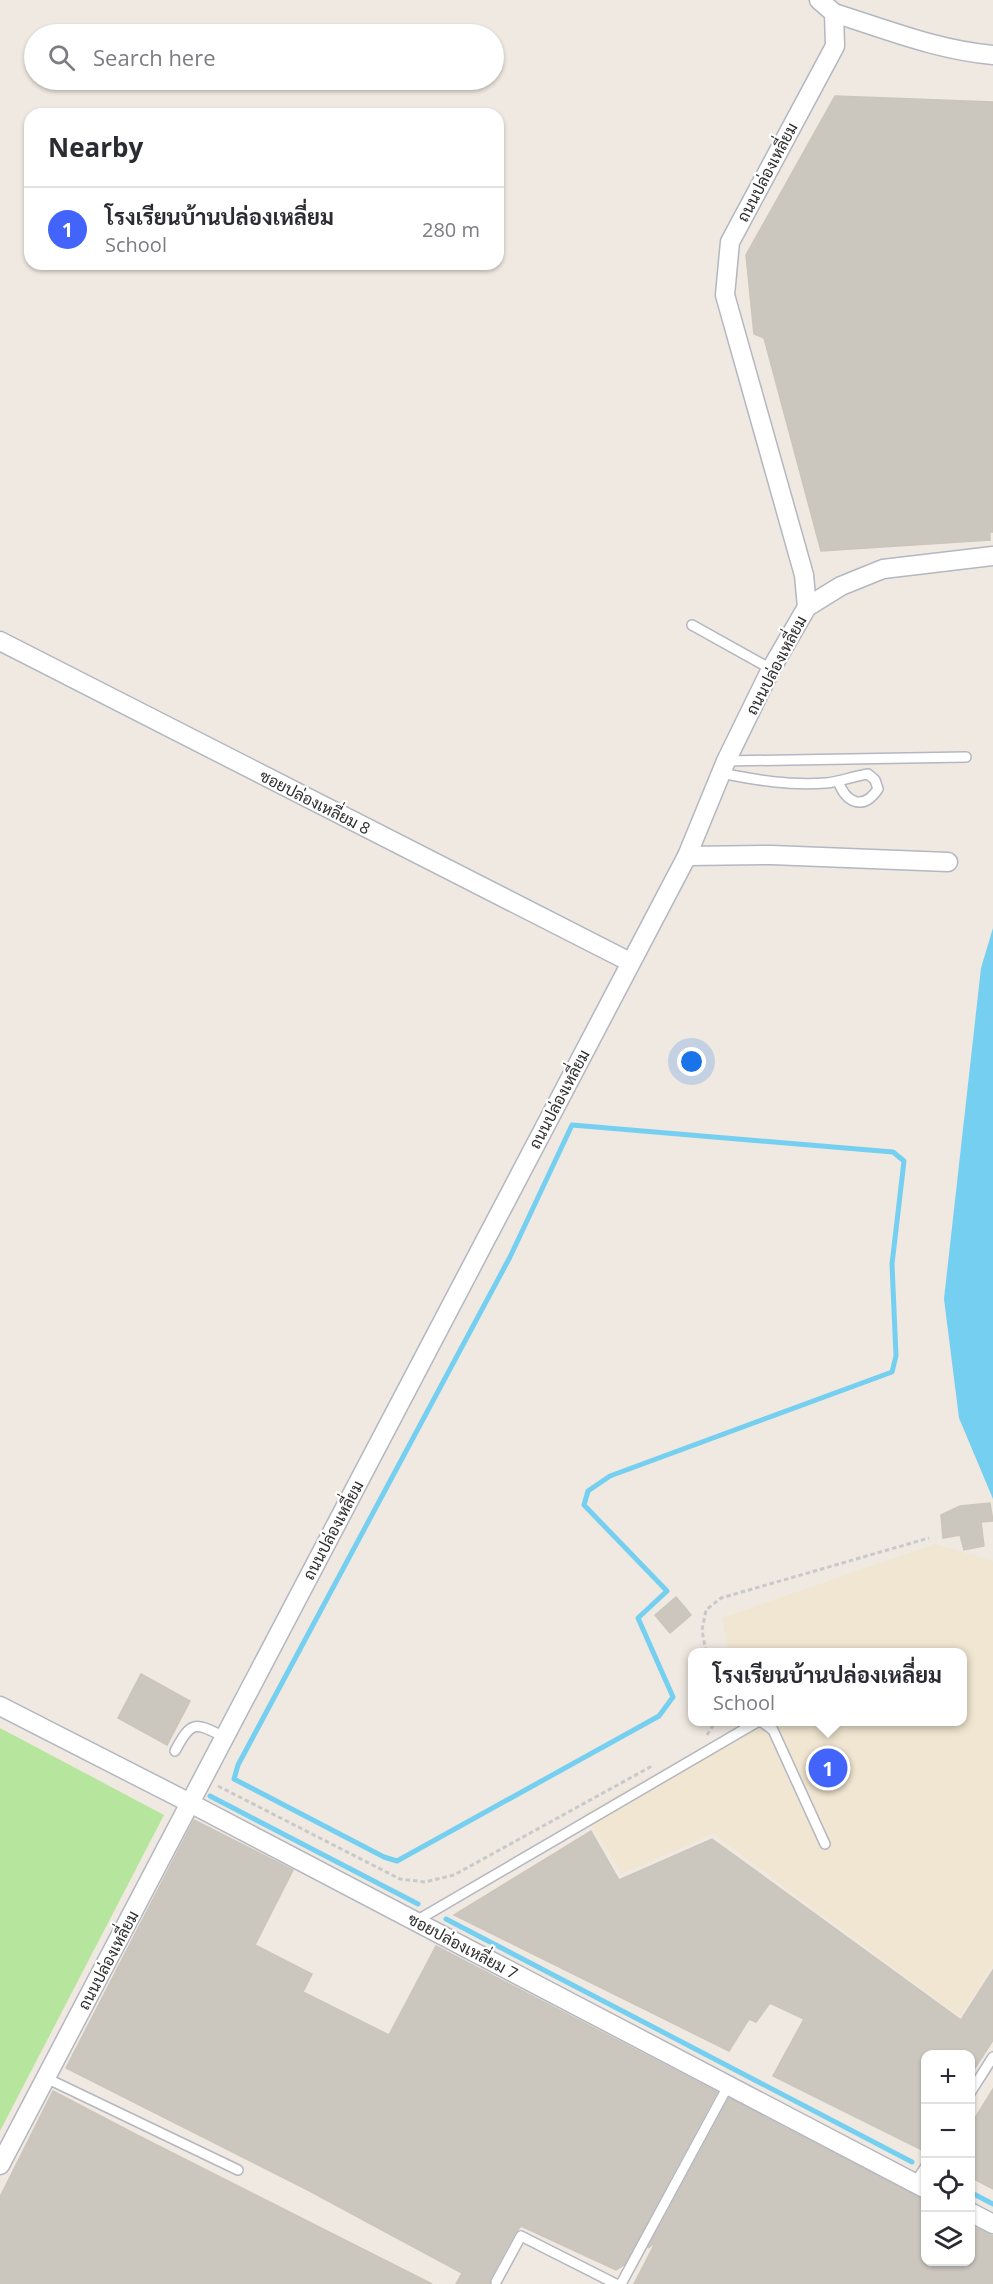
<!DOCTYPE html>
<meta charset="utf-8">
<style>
body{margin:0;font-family:"Open Sans",Sarabun,sans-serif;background:#f2f2f3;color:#2b2b33}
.controls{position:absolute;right:18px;bottom:18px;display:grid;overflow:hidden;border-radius:12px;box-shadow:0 2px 4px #0004}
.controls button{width:54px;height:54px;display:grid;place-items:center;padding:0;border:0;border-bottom:2px solid #e1e1e2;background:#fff;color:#2b2b33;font:30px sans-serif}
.you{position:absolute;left:692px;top:1062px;width:21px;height:21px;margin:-15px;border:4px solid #fff;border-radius:50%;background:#1a73e8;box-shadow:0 0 0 9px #1a73e833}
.badge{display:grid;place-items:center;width:39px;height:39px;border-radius:50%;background:#4264fb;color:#fff;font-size:20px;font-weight:700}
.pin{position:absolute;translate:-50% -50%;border:3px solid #fff;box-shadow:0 2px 6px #0006}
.popup{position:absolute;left:688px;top:1648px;width:279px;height:78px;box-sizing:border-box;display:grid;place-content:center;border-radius:12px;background:#fff;filter:drop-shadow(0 2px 4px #0005);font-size:20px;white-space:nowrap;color:#7c7c81}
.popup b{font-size:22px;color:#2b2b33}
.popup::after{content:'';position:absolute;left:50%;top:100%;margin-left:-12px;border:12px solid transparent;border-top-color:#fff}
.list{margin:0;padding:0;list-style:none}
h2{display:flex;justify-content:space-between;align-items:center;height:78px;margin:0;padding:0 24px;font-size:26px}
h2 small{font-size:20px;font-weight:400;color:#7c7c81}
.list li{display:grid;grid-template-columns:39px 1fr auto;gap:18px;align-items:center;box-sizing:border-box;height:84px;padding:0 24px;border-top:2px solid #e1e1e2}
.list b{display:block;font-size:22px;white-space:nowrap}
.list p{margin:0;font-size:20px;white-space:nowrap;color:#7c7c81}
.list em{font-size:20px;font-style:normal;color:#7c7c81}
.icon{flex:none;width:33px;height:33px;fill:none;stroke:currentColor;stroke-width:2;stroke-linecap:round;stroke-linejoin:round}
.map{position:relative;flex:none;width:993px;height:2284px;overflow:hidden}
.search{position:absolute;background:#fff;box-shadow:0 2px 4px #0004;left:24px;top:24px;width:480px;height:66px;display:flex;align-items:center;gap:15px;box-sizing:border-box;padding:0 21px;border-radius:33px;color:#7c7c81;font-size:22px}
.panel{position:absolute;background:#fff;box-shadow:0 2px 4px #0004;left:24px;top:108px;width:480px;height:162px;border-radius:18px}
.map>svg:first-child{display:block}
.education{fill:#f0e6d1}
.green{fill:#b6e59e}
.water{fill:#75cff0}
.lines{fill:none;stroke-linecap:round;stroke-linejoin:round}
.stream{stroke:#75cff0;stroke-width:5}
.building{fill:#cbc7bf;stroke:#cbc5ba;stroke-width:1.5}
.lane-casing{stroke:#b4b7c1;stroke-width:12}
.street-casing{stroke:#b4b7c1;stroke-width:21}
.path{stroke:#c9c9c9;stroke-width:3;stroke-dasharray:4.5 3;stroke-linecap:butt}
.lane{stroke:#fff;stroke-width:9}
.street{stroke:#fff;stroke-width:18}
.labels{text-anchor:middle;stroke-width:4.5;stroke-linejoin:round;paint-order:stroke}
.street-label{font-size:16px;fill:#2e2e2e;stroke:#fff}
</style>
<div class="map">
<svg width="993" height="2284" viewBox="0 0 993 2284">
<rect width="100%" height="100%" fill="#efe9e1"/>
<polygon class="education" points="935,1544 993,1561 993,1965 960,2017 713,1834 622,1874 584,1813 743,1724 743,1722 963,1722 963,1652 729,1652 722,1618"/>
<polygon class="green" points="0,1728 164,1815 0,2131"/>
<polygon class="water" points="993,928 993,1499 959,1418 944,1299 981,968"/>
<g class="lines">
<g class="stream">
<polygon points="572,1125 893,1152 904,1161 892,1264 896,1356 892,1372 610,1476 588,1491 584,1505 667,1591 638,1618 673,1697 659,1716 397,1861 384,1857 234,1779 238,1765 510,1257"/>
<polyline points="210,1796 418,1904"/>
<polyline points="446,1919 912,2162"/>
<polyline points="970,2192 993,2204"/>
</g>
</g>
<g class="building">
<polygon points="835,96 993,102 993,532 990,532 990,540 821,551 764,338 754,334 746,255"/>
<polygon points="990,1503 993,1521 981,1522 984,1546 964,1550 960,1535 943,1538 941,1515 960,1506"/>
<polygon points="676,1597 691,1615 670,1633 655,1615"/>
<polygon points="141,1674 190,1701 167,1745 118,1718"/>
<polygon points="194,1820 293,1870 255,1945 312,1974 303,1992 389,2035 436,1946 717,2092 624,2265 616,2270 521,2226 515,2233 490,2279 490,2284 456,2284 462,2273 304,2188 66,2068"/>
<polygon points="591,1831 619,1880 712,1839 961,2020 993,1970 993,2040 970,2076 970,2055 926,2055 926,2152 773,2076 804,2019 770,2003 756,2022 749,2019 729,2051 454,1915"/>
<polygon points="993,2089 993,2189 970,2177 970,2126"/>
<polygon points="53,2091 137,2135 432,2284 0,2284 0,2197"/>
<polygon points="729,2098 926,2201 926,2262 970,2262 970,2225 993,2236 993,2284 634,2284 655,2243 648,2248"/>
</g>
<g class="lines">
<g class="lane-casing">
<g id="lane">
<polyline points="692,625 771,669"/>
<polyline points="726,761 966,757"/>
<path d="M721 773C756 780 790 786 826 783 840 782 853 776 868 774L875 780 878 789C863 811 846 803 838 781"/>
<path d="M175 1751C192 1719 195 1723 225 1737"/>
<polyline points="416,1921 757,1722 762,1722 773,1730 825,1844"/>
<polyline points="46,2078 238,2170"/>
<polyline points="970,2093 993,2057"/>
<polyline points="915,2183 926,2166"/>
<polyline points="496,2282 521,2236 616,2284"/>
<polyline points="621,2284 728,2086"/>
</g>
</g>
<g class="street-casing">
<g id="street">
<path d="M834 13C888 30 937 50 993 55"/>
<polyline points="807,607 841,586 883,569 993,556"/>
<polyline points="0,641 630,962"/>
<polyline points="687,856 771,855 948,862"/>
<polyline points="0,1706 190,1803 926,2189"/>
<polyline points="0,2165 687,856 726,761 771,669 807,607 804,575 725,295 730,242 835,46 834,13 819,0"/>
<polyline points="970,2212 993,2224"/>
</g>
</g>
<g class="path">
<polyline points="706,1652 702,1630 706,1610 721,1598 929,1538"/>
<polyline points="707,1735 715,1722"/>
<polyline points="218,1786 400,1879 425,1882 454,1875 652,1766"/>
</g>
<use href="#lane" class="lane"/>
<use href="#street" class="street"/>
</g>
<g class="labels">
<g class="street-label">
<text transform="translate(767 172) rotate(-62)" y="6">ถนนปล่องเหลี่ยม</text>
<text transform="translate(776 665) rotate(-62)" y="6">ถนนปล่องเหลี่ยม</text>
<text transform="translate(315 802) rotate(27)" y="6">ซอยปล่องเหลี่ยม 8</text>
<text transform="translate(559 1099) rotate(-62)" y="6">ถนนปล่องเหลี่ยม</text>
<text transform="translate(333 1530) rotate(-62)" y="6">ถนนปล่องเหลี่ยม</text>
<text transform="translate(463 1946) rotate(28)" y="6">ซอยปล่องเหลี่ยม 7</text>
<text transform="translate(108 1960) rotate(-62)" y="6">ถนนปล่องเหลี่ยม</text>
</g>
</g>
</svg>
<div class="controls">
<button>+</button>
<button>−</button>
<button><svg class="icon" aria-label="locate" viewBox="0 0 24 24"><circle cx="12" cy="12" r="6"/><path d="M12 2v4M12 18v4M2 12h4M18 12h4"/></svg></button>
<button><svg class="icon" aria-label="layers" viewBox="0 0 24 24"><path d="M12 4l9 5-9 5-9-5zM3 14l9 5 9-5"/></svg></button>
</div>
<div class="you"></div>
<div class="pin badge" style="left:828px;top:1768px">1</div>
<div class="popup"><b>โรงเรียนบ้านปล่องเหลี่ยม</b>School</div>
<div class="search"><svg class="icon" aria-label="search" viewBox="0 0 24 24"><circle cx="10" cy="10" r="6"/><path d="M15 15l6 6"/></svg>Search here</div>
<section class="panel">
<h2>Nearby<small></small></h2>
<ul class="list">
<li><span class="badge">1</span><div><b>โรงเรียนบ้านปล่องเหลี่ยม</b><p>School</p></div><em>280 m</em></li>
</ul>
</section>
</div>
